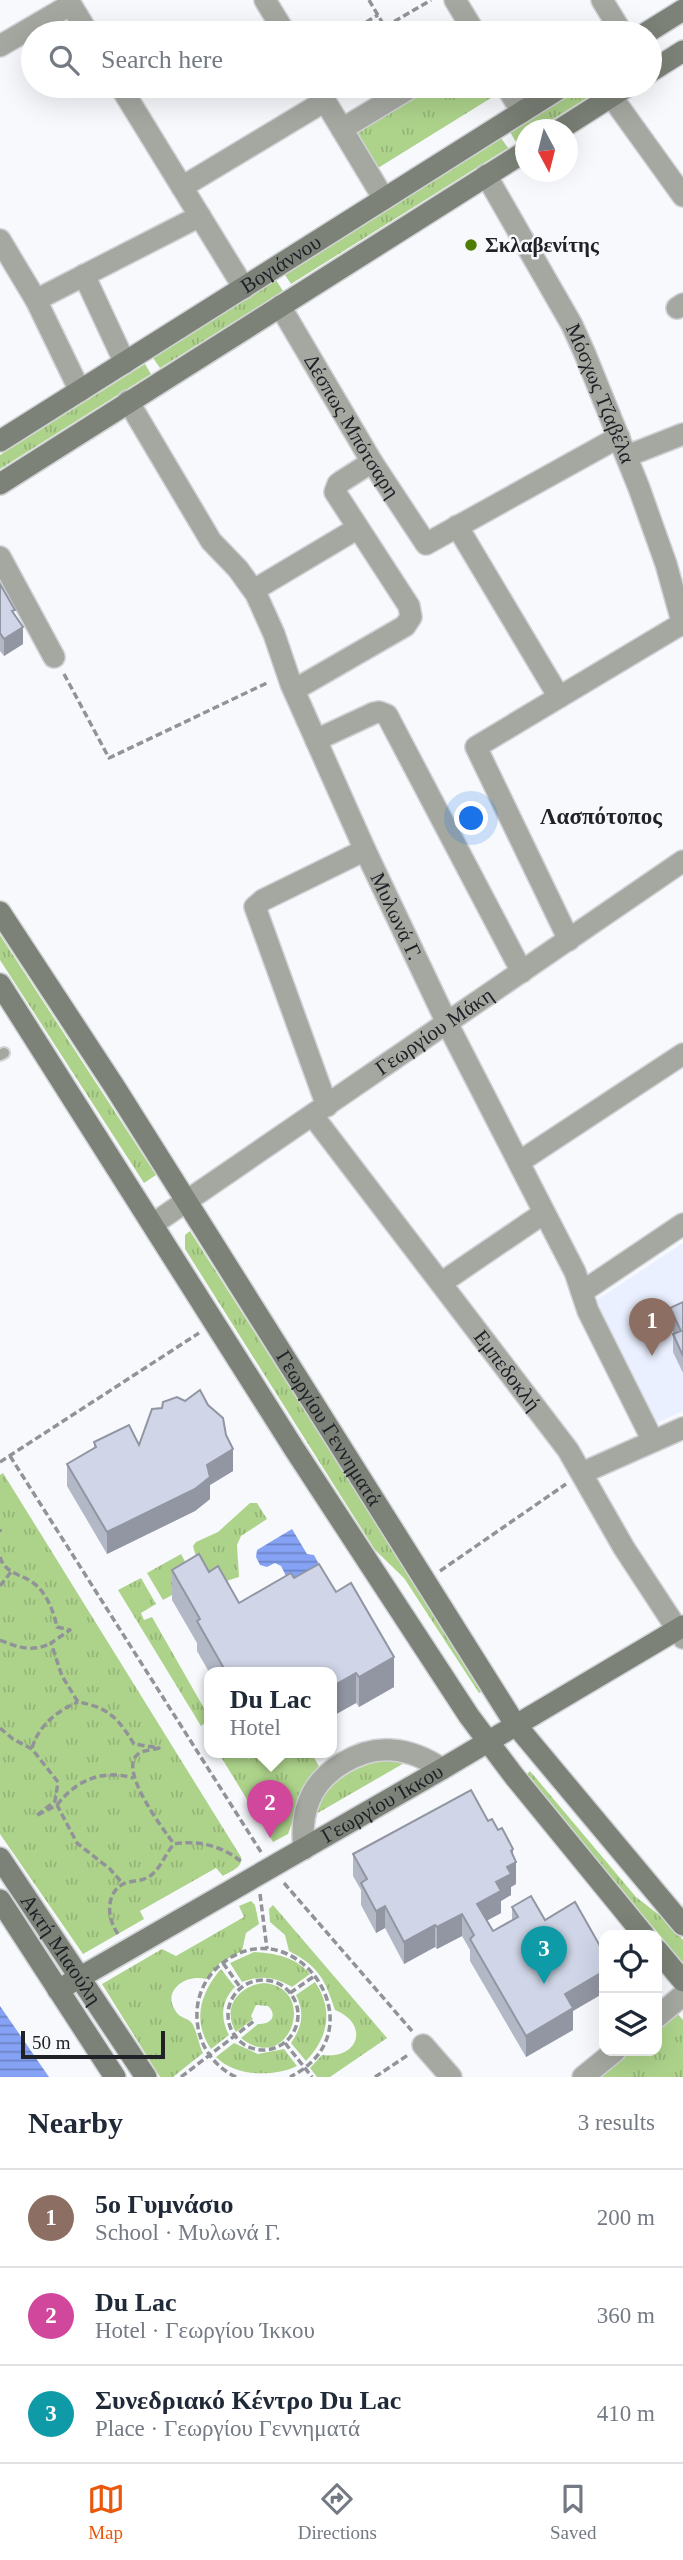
<!DOCTYPE html>
<meta charset="utf-8">
<style>
body{margin:0;font-family:"Times New Roman",serif;background:#f2f2f3;color:#1f2937}
.controls{position:absolute;right:21px;bottom:21px;display:grid;overflow:hidden;border-radius:14px;box-shadow:0 7px 28px #0002}
.controls button{width:63px;height:63px;display:grid;place-items:center;padding:0;border:0;border-bottom:2px solid #e0e1e3;background:#fff;color:#1f2937;font:35px sans-serif}
.compass{position:absolute;left:515px;top:119px;width:63px;height:63px;border-radius:50%;background:#fff;box-shadow:0 7px 28px #0002;rotate:173deg}
.scale{position:absolute;left:21px;bottom:18px;width:144px;box-sizing:border-box;padding-left:7px;border:4px solid #202228;border-top:0;font-size:19px;line-height:24px;white-space:nowrap;color:#202228;-webkit-text-stroke:5px #f7f9fc;paint-order:stroke}
.you{position:absolute;left:472px;top:819px;width:24px;height:24px;margin:-18px;border:5px solid #fff;border-radius:50%;background:#1a73e8;box-shadow:0 0 0 10px #1a73e833}
.badge{display:grid;place-items:center;width:46px;height:46px;border-radius:50%;background:#ea580c;color:#fff;font-size:23px;font-weight:700}
.pin{position:absolute;translate:-50% -58px;filter:drop-shadow(0 2px 4px #0008)}
.pin::after{content:'';position:absolute;top:37px;width:24px;height:21px;background:inherit;clip-path:polygon(0 0,100% 0,50% 100%)}
.popup{position:absolute;left:204px;top:1667px;width:133px;height:91px;box-sizing:border-box;display:grid;place-content:center;border-radius:14px;background:#fff;filter:drop-shadow(0 2px 5px #0005);font-size:23px;white-space:nowrap;color:#747a83}
.popup b{font-size:26px;color:#1f2937}
.popup::after{content:'';position:absolute;left:50%;top:100%;margin-left:-14px;border:14px solid transparent;border-top-color:#fff}
.list{margin:0;padding:0;list-style:none}
h2{display:flex;justify-content:space-between;align-items:center;height:91px;margin:0;padding:0 28px;font-size:30px}
h2 small{font-size:23px;font-weight:400;color:#747a83}
.list li{display:grid;grid-template-columns:46px 1fr auto;gap:21px;align-items:center;box-sizing:border-box;height:98px;padding:0 28px;border-top:2px solid #e0e1e3}
.list b{display:block;font-size:26px;white-space:nowrap}
.list p{margin:0;font-size:23px;white-space:nowrap;color:#747a83}
.list em{font-size:23px;font-style:normal;color:#747a83}
.icon{flex:none;width:38px;height:38px;fill:none;stroke:currentColor;stroke-width:2;stroke-linecap:round;stroke-linejoin:round}
.map{position:relative;flex:none;width:683px;height:2077px;overflow:hidden}
.search{position:absolute;background:#fff;box-shadow:0 7px 28px #0002;left:21px;right:21px;top:21px;height:77px;display:flex;align-items:center;gap:18px;box-sizing:border-box;padding:0 24px;border-radius:38px;color:#747a83;font-size:26px}
.sheet{height:385px;background:#fff}
nav{display:flex;justify-content:space-around;align-items:center;box-sizing:border-box;height:98px;border-top:2px solid #e0e1e3;background:#fff;font-size:19px;color:#747a83}
nav a{display:grid;justify-items:center;gap:4px}
nav .on{color:#ea580c}
.map>svg:first-child{display:block}
.built{fill:#eaf0ff}
.grass{fill:url(#grass-tufts)}
.water{fill:url(#water-rules)}
.lines{fill:none;stroke-linecap:round;stroke-linejoin:round}
.lane-casing{stroke:#d0d2d6;stroke-width:14}
.street-casing{stroke:#d0d2d6;stroke-width:24}
.secondary-casing{stroke:#d0d2d6;stroke-width:24}
.path{stroke:#919398;stroke-width:3.5;stroke-dasharray:7 3.5;stroke-linecap:butt}
.lane{stroke:#a4a8a1;stroke-width:10}
.street{stroke:#a4a8a1;stroke-width:21}
.secondary{stroke:#7c8278;stroke-width:21}
.wall{fill:#b3b8c7}
.shaded-wall{fill:#9296a2}
.building{fill:#d0d6e7;stroke:#9296a2;stroke-width:2}
.poi-dot{fill:#4f7d04;stroke:#f7f9fc;stroke-width:2.5}
.labels{text-anchor:middle;stroke-width:5;stroke-linejoin:round;paint-order:stroke}
.poi-label{font-size:21px;font-weight:bold;fill:#202228;stroke:#f7f9fc;text-anchor:start}
.street-label{font-size:21px;fill:#202228;stroke:#f7f9fc}
.neighbourhood-label{font-size:23px;font-weight:bold;fill:#202228;stroke:#f7f9fc}
</style>
<div class="map">
<svg width="683" height="2077" viewBox="0 0 683 2077">
<defs>
<pattern id="grass-tufts" width="24" height="20" patternUnits="userSpaceOnUse" patternTransform="scale(1.75)"><rect width="24" height="20" fill="#add38b"/><path d="M3 7l-1-3M5 7V3M7 7l1-3M15 17l-1-3M17 17v-4M19 17l1-3" fill="none" stroke="#95b578"/></pattern>
<pattern id="water-rules" width="6" height="5" patternUnits="userSpaceOnUse" patternTransform="scale(1.75)"><rect width="6" height="5" fill="#85a2f4"/><path d="M0 2.5h6" fill="none" stroke="#6c84c6"/></pattern>
</defs>
<rect width="100%" height="100%" fill="#f7f9fc"/>
<polygon class="built" points="683,1243 683,1411 654,1424 595,1301"/>
<g class="grass">
<polygon points="430,86 484,86 491,98 378,168 356,132"/>
<polygon points="584,86 606,86 537,129 526,130 525,136 516,142 510,132"/>
<polygon points="501,138 508,148 291,284 285,275"/>
<polygon points="276,280 283,291 160,368 153,358"/>
<polygon points="145,364 151,374 0,469 0,455"/>
<polygon points="0,935 156,1175 144,1183 0,960"/>
<polygon points="190,1231 483,1691 479,1693 404,1578 375,1550 185,1249 185,1235"/>
<path d="M3 1473 241 1857C243 1868 231 1871 223 1876L216 1868 140 1911 144 1919 83 1954 0 1834V1475Z"/>
<polygon points="250,1503 257,1503 267,1519 241,1536 237,1545 239,1577 223,1582 198,1564 193,1546 196,1542 218,1532"/>
<polygon points="181,1554 196,1582 163,1600 147,1573"/>
<polygon points="141,1578 156,1604 141,1613 144,1620 152,1617 209,1717 209,1720 201,1726 118,1590"/>
<polygon points="218,1752 244,1752 248,1759 259,1752 265,1761 272,1757 274,1759 287,1752 311,1752 321,1770 305,1788 288,1834 273,1842"/>
<path d="M393 1759 406 1762 316 1814C324 1781 362 1762 393 1759Z"/>
<polygon points="530,1771 636,1897 667,1921 683,1940 683,1963 526,1775"/>
<path d="M251 1901 255 1905 259 1924 246 1933 242 1951 220 1963 206 1979C185 1973 160 1992 177 2013 181 2018 187 2018 191 2022 196 2027 199 2046 203 2053L173 2077H160L102 1984 162 1949 176 1956 244 1917 239 1906Z"/>
<path d="M273 1905 387 2038 330 2077H317L310 2068 322 2055C359 2060 370 2024 335 2010 325 1979 319 1967 289 1951L285 1935 270 1922 269 1909Z"/>
<path d="M254 1952C274 1953 296 1957 310 1974L292 1987C275 1977 261 1975 242 1982L230 1963Z"/>
<path d="M221 1969 235 1987C221 2001 220 2018 229 2035L211 2049C192 2021 200 1993 221 1969Z"/>
<path d="M315 1982C334 2010 328 2038 306 2061L291 2043C302 2027 305 2013 296 1995Z"/>
<path d="M264 1983C320 1988 289 2077 241 2038L258 2024C271 2025 278 2015 268 2006L256 2005 251 2016 253 2019 236 2032C221 2008 239 1985 264 1983Z"/>
<polygon points="677,2013 683,2020 683,2077 597,2077 630,2051 657,2051 657,2029"/>
<path d="M234 2043 258 2054 284 2049 297 2066C274 2077 235 2077 216 2057Z"/>
</g>
<g class="water">
<polygon points="292,1529 307,1554 314,1555 323,1572 296,1596 281,1566 275,1563 267,1567 260,1565 256,1557 257,1550"/>
<polygon points="0,2006 49,2077 0,2077"/>
</g>
<g class="lines">
<g class="lane-casing">
<polyline id="lane" points="0,1055 4,1053"/>
</g>
<g class="street-casing">
<g id="street">
<polyline points="68,0 88,33"/>
<polyline points="265,0 285,33"/>
<polyline points="455,0 475,33"/>
<polyline points="602,0 622,33"/>
<polyline points="0,46 70,5"/>
<polyline points="120,86 244,288"/>
<polyline points="316,86 384,199"/>
<polyline points="506,86 522,112"/>
<polyline points="611,96 683,196"/>
<polyline points="342,129 413,86"/>
<path id="s1" d="M486 175 572 325 585 354 639 488 666 564 683 625"/>
<polyline points="182,187 325,101"/>
<polyline points="0,240 36,300 200,216"/>
<polyline points="84,275 125,363"/>
<polyline points="36,300 80,391"/>
<path id="s2" d="M280 306 372 462 426 544 619 437"/>
<polyline points="677,308 683,304"/>
<path id="s3" d="M128 401 211 541 238 569 256 594 274 634 291 684 365 850 447 1023 575 1272 588 1311 653 1441"/>
<polyline points="627,456 683,434"/>
<polyline points="457,526 559,697"/>
<polyline points="0,557 54,657"/>
<polyline points="254,590 358,528"/>
<polyline points="294,690 405,626 411,617 409,606 335,492 338,484 342,481 372,462"/>
<polyline points="316,740 374,713 379,712 387,715 522,972"/>
<polyline points="569,940 476,747 683,623"/>
<polyline points="327,1106 255,907 263,900 365,850"/>
<path id="s4" d="M313 1116 568 1450 624 1548 683 1638"/>
<polyline points="519,1162 683,1054"/>
<path id="s5" d="M153 1224 683 861"/>
<polyline points="441,1283 544,1213"/>
<polyline points="582,1292 683,1224"/>
<polyline points="582,1473 683,1428"/>
<path d="M304 1849C302 1832 303 1816 309 1801 320 1771 360 1747 392 1750 409 1751 428 1759 442 1769"/>
<polyline points="657,2017 683,1995"/>
<polyline points="423,2045 451,2077"/>
<polyline points="583,2077 615,2051"/>
</g>
</g>
<g class="secondary-casing">
<g id="secondary">
<polyline points="646,33 683,10"/>
<polyline points="650,72 683,51"/>
<polyline points="559,130 628,86"/>
<path id="s6" d="M0 441 563 86"/>
<polyline points="0,484 526,151"/>
<path id="s7" d="M0 912 116 1089 515 1724 683 1925"/>
<polyline points="0,984 295,1450 469,1716 514,1776 644,1935"/>
<path id="s8" d="M0 1858 146 2077"/>
<polyline points="0,1900 115,2077"/>
<polyline points="657,1950 683,1981"/>
<path id="s9" d="M58 1990 442 1769 683 1626"/>
</g>
</g>
<g class="path">
<polyline points="369,0 385,27 431,0"/>
<polyline points="348,33 378,15"/>
<polyline points="64,674 109,758 269,682"/>
<polyline points="10,1456 261,1852"/>
<polyline points="0,1462 199,1333"/>
<polyline points="0,1529 0,1532"/>
<path d="M0 1557C5 1572 16 1573 29 1580 45 1589 53 1609 57 1627L70 1630 51 1643 62 1676 78 1702C108 1707 118 1718 134 1744L159 1748C152 1750 142 1750 137 1755 119 1771 163 1829 174 1844"/>
<polyline points="440,1571 566,1484"/>
<polyline points="0,1586 11,1572"/>
<path d="M0 1640C17 1647 33 1653 51 1643"/>
<polyline points="0,1728 13,1739 32,1749 58,1782 55,1801 36,1816 57,1805 77,1843 110,1869 123,1884"/>
<path d="M32 1748C39 1725 57 1711 78 1702"/>
<path d="M57 1805C76 1780 103 1769 133 1778"/>
<polyline points="284,1883 412,2031"/>
<polyline points="260,1894 267,1949"/>
<path d="M118 1934C107 1919 105 1894 123 1884 132 1880 142 1882 150 1876 161 1868 165 1854 174 1844 199 1840 222 1846 242 1862"/>
<polyline points="223,1963 240,1987"/>
<circle cx="263" cy="2015" r="35"/>
<polyline points="290,1993 316,1975"/>
<polyline points="285,2043 312,2077"/>
<polyline points="181,2077 254,2021"/>
<path d="M236 2077C213 2066 198 2044 197 2018 196 1998 204 1979 219 1966 293 1902 384 2030 290 2077"/>
<polyline points="375,2077 408,2055"/>
</g>
<use href="#lane" class="lane"/>
<use href="#street" class="street"/>
<use href="#secondary" class="secondary"/>
</g>
<g class="wall">
<polygon points="0,584 15,616 23,644 4,656 0,651"/>
<polygon points="683,1302 683,1373 673,1352 673,1334 674,1334 670,1325 670,1308"/>
<polygon points="185,1401 208,1405 233,1471 210,1485 210,1499 195,1511 107,1554 67,1486 67,1464 94,1448 94,1442 139,1445 162,1408"/>
<polygon points="172,1570 209,1572 239,1603 294,1578 336,1592 394,1687 359,1707 356,1703 331,1717 331,1672 209,1672 197,1651 197,1643 172,1600"/>
<polygon points="259,1752 287,1752 274,1759 272,1757 265,1761"/>
<polygon points="488,1821 513,1856 516,1884 511,1887 511,1895 501,1901 501,1913 486,1921 493,1931 512,1920 512,1907 573,2011 573,2030 526,2057 470,1961 470,1950 462,1936 437,1949 435,1947 404,1964 385,1928 376,1933 361,1905 361,1890 353,1876 353,1854"/>
</g>
<g class="shaded-wall">
<polygon points="23,627 23,644 4,656 4,639"/>
<polygon points="233,1449 233,1471 210,1485 210,1499 195,1511 107,1554 107,1532"/>
<polygon points="394,1657 394,1687 359,1707 359,1677"/>
<polygon points="356,1673 356,1703 331,1717 331,1687"/>
<polygon points="265,1752 272,1752 272,1757 265,1761"/>
<polygon points="274,1752 287,1752 274,1759"/>
<polygon points="513,1849 513,1863 516,1862 516,1884 511,1887 511,1895 501,1901 501,1913 477,1926 477,1904 507,1867 511,1851"/>
<polygon points="385,1906 385,1928 376,1933 376,1911"/>
<polygon points="462,1914 462,1936 437,1949 437,1927"/>
<polygon points="435,1925 435,1947 404,1964 404,1942"/>
<polygon points="604,1971 604,1993 573,2011 573,2030 526,2057 526,2036 565,1994"/>
</g>
<g class="building">
<polygon points="0,584 15,610 12,611 23,627 4,639 0,633"/>
<polygon points="683,1302 683,1356 673,1334 681,1331 670,1308"/>
<polygon points="200,1390 208,1405 223,1418 226,1435 233,1449 207,1465 210,1477 195,1489 107,1532 67,1464 96,1447 94,1442 129,1425 139,1445 152,1409 162,1408 163,1402 177,1397 185,1401"/>
<polygon points="199,1554 209,1572 218,1566 239,1603 291,1573 294,1578 319,1564 336,1592 351,1583 394,1657 359,1677 356,1673 331,1687 331,1672 226,1672 197,1621 200,1619 172,1570"/>
<polygon points="471,1790 488,1821 492,1819 498,1830 502,1828 513,1849 511,1851 516,1862 507,1867 511,1874 496,1882 501,1891 477,1904 493,1931 518,1917 512,1907 531,1896 545,1920 575,1902 604,1953 604,1971 565,1994 573,2008 526,2036 470,1939 474,1935 462,1914 437,1927 435,1925 404,1942 385,1906 376,1911 361,1883 367,1879 353,1854"/>
</g>
<circle class="poi-dot" cx="471" cy="245" r="7"/>
<g class="labels">
<g class="poi-label">
<text x="485" y="252">Σκλαβενίτης</text>
</g>
<g class="street-label">
<text dy="7" stroke="none"><textPath href="#s6" startOffset="332">Βογιάννου</textPath></text>
<text dy="7" stroke="none"><textPath href="#s1" startOffset="247">Μόσχως Τζαβέλα</textPath></text>
<text dy="7" stroke="none"><textPath href="#s2" startOffset="140">Δέσπως Μπότσαρη</textPath></text>
<text dy="7" stroke="none"><textPath href="#s3" startOffset="584">Μυλωνά Γ.</textPath></text>
<text dy="7" stroke="none"><textPath href="#s5" startOffset="341">Γεωργίου Μάκη</textPath></text>
<text dy="7" stroke="none"><textPath href="#s4" startOffset="320">Εμπεδοκλή</textPath></text>
<text dy="7" stroke="none"><textPath href="#s7" startOffset="612">Γεωργίου Γεννηματά</textPath></text>
<text dy="7" stroke="none"><textPath href="#s9" startOffset="374">Γεωργίου Ίκκου</textPath></text>
<text dy="7" stroke="none"><textPath href="#s8" startOffset="110">Ακτή Μιαούλη</textPath></text>
</g>
<g class="neighbourhood-label">
<text x="601" y="824">Λασπότοπος</text>
</g>
</g>
</svg>
<div class="controls">
<button><svg class="icon" aria-label="locate" viewBox="0 0 24 24"><circle cx="12" cy="12" r="6"/><path d="M12 2v4M12 18v4M2 12h4M18 12h4"/></svg></button>
<button><svg class="icon" aria-label="layers" viewBox="0 0 24 24"><path d="M12 4l9 5-9 5-9-5zM3 14l9 5 9-5"/></svg></button>
</div>
<svg class="compass" viewBox="-18 -18 36 36"><path d="M0-13l5 13h-10z" fill="#e53935"/><path d="M0 13l5-13h-10z" fill="#747a83"/></svg>
<div class="scale">50 m</div>
<div class="you"></div>
<div class="pin badge" style="left:652px;top:1356px;background:#8d6e63">1</div>
<div class="pin badge" style="left:270px;top:1838px;background:#d1479c">2</div>
<div class="popup"><b>Du Lac</b>Hotel</div>
<div class="pin badge" style="left:544px;top:1984px;background:#0f9aa8">3</div>
<div class="search"><svg class="icon" aria-label="search" viewBox="0 0 24 24"><circle cx="10" cy="10" r="6"/><path d="M15 15l6 6"/></svg>Search here</div>
</div>
<section class="sheet">
<h2>Nearby<small>3 results</small></h2>
<ul class="list">
<li><span class="badge" style="background:#8d6e63">1</span><div><b>5ο Γυμνάσιο</b><p>School · Μυλωνά Γ.</p></div><em>200 m</em></li>
<li><span class="badge" style="background:#d1479c">2</span><div><b>Du Lac</b><p>Hotel · Γεωργίου Ίκκου</p></div><em>360 m</em></li>
<li><span class="badge" style="background:#0f9aa8">3</span><div><b>Συνεδριακό Κέντρο Du Lac</b><p>Place · Γεωργίου Γεννηματά</p></div><em>410 m</em></li>
</ul>
</section>
<nav>
<a class="on"><svg class="icon" aria-label="map" viewBox="0 0 24 24"><path d="M3 6l6-2 6 2 6-2v14l-6 2-6-2-6 2zM9 4v14M15 6v14"/></svg>Map</a>
<a><svg class="icon" aria-label="directions" viewBox="0 0 24 24"><path d="M12 3l9 9-9 9-9-9zM9 14v-3h6M13 9l2 2-2 2"/></svg>Directions</a>
<a><svg class="icon" aria-label="saved" viewBox="0 0 24 24"><path d="M7 4h10v16l-5-4-5 4z"/></svg>Saved</a>
</nav>
